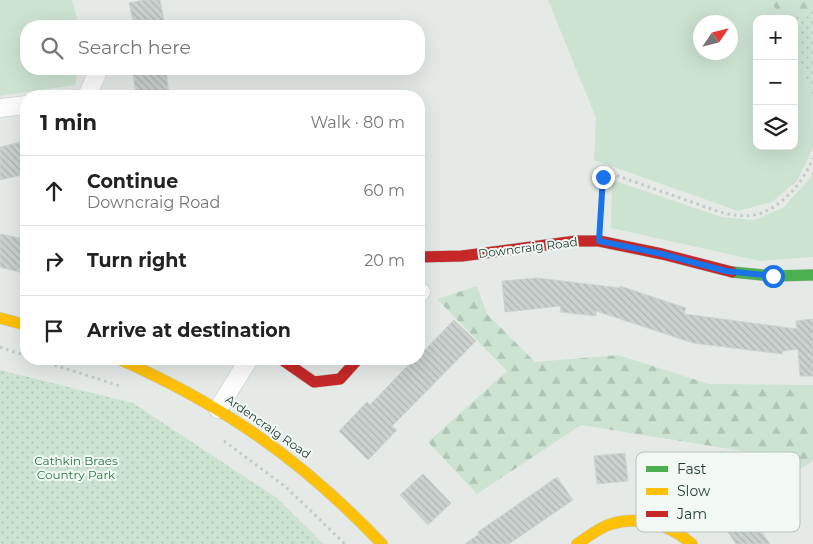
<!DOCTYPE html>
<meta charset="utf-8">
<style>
body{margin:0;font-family:Montserrat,sans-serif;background:#f2f2f2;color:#222}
.controls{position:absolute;right:15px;top:15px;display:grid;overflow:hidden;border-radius:10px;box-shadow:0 5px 20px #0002}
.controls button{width:45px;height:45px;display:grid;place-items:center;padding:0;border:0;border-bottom:1px solid #e0e0e0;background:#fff;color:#222;font:25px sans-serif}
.compass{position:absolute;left:693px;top:15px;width:45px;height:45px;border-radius:50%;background:#fff;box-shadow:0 5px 20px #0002;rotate:55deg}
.stop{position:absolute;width:15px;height:15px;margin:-11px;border:4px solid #1a73e8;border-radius:50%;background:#fff}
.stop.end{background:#1a73e8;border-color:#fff;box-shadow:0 1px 5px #0008}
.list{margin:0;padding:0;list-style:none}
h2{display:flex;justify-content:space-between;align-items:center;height:65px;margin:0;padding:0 20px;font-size:21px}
h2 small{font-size:16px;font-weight:400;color:#767676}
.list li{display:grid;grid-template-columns:32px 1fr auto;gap:15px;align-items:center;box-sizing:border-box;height:70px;padding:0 20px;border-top:1px solid #e0e0e0}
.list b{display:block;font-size:19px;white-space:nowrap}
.list p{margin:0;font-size:16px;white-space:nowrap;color:#767676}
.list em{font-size:16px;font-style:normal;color:#767676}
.icon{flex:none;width:28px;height:28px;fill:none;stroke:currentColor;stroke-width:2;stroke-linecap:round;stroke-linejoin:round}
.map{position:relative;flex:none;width:813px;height:544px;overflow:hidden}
.search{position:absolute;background:#fff;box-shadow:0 5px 20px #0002;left:20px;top:20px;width:405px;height:55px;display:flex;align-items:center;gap:12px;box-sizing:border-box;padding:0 18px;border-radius:20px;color:#767676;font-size:19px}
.panel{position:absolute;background:#fff;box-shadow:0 5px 20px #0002;left:20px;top:90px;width:405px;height:275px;border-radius:20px}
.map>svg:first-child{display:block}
.grass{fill:#cde3d2;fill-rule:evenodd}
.forest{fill:url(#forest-firs)}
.park{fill:url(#park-dots)}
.building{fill:url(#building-back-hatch);stroke:#cdd3d0}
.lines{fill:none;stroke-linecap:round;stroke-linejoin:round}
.street-casing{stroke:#c2c7c4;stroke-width:19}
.fast-casing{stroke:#c0c8c4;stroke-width:12}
.slow-casing{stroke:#c0c8c4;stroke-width:12}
.jam-casing{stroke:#c0c8c4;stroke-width:12}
.path{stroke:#c1cac5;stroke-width:3;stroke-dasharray:2.5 4;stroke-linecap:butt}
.street{stroke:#fbfcfb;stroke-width:18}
.fast{stroke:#4caf50;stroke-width:11}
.slow{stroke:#ffc107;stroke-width:11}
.jam{stroke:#c62828;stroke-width:11}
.route{stroke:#1a73e8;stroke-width:6}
.labels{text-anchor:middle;stroke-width:4;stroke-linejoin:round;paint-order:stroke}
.street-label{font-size:12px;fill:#213e34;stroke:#f2f9f5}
.park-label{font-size:12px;fill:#2a7641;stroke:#f2f9f5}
.key{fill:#f2f9f5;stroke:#b3c1bb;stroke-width:1}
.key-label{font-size:14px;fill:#213e34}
</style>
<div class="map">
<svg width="813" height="544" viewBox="0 0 813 544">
<defs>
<pattern id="forest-firs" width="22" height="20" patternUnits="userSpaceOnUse" patternTransform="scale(1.25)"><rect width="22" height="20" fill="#cde3d2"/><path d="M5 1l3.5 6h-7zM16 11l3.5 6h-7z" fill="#b0c4b5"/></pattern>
<pattern id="park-dots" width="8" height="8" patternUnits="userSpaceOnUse" patternTransform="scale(1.25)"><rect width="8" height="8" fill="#cde3d2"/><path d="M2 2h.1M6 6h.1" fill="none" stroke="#b0c4b5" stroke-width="1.8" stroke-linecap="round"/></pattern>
<pattern id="building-back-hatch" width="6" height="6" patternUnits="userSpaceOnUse" patternTransform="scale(1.25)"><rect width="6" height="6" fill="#cbd1ce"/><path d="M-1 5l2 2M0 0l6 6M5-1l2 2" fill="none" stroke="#aeb4b2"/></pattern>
</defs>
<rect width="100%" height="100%" fill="#e5eae7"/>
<g class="grass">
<polygon points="0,0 72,0 79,26 26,26 26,69 78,69 75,85 0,96"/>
<path d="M548 0H763L772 5 786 19H757V146H794V43L813 102V148L797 181 772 202 738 211 594 160 596 118ZM700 22H730V52H700Z"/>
<polygon points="813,170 813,257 760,261 611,228 612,180 722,217 754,220 783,208 810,178"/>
</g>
<g class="forest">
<polygon points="763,0 813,0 813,10 791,19 786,19 772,5"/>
<polygon points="477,286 487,314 535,362 618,355 709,384 813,385 813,461 773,486 748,452 581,425 477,494 428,442 507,371 437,299"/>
</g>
<g class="park">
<polygon points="813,10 813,102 794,43 794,19 791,19"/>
<polygon points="0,370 133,403 277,498 323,544 0,544"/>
</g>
<g class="building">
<polygon points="144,0 160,0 165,26 134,26 129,3"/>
<polygon points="166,69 169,96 136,96 133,73"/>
<polygon points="22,142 26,162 26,174 0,180 0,147"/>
<polygon points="0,234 20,238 19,241 26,243 26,274 0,267"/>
<polygon points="537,278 620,288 620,286 686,308 684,314 797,329 796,321 813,319 813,376 800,376 798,349 783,351 782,354 693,343 596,311 596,316 560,312 561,306 505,312 502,281"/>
<polygon points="454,320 476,341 392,426 397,430 368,460 339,431 367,402 370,405 411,362 412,363 416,359 419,359 419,356"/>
<polygon points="625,453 628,481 597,484 594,456"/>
<polygon points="653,454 710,479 713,475 739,498 770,544 736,544 718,517 686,489 682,498 642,480"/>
<polygon points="423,474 451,503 428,525 400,495"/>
<polygon points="557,477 573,500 509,544 465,544 479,534 478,532"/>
</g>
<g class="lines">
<g class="street-casing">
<g id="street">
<polyline points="87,96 99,69"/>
<polyline points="0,108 26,105"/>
<polyline points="419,294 421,292"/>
<polyline points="218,409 249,359"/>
</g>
</g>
<g class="fast-casing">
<polyline id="fast" points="732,272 773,276 813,275"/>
</g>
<g class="slow-casing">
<g id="slow">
<polyline points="0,318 26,325"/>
<path d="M119 359C225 406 302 460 382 544"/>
<path d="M577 544C588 537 598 528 611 524 640 515 670 525 692 544"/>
</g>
</g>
<g class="jam-casing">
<g id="jam">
<polyline points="419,257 462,256 576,241 599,241 662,254 732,272"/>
<polyline points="281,359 314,382 340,379 358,359"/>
</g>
</g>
<g class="path">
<path d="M600 220 603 177 610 173C634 182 658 190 683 199 705 206 730 219 754 215 780 210 804 182 813 158"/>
<polyline points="0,347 26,356"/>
<polyline points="36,359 120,386"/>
<polyline points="224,441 286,487 345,544"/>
</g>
<use href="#street" class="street"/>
<use href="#fast" class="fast"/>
<use href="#slow" class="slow"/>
<use href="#jam" class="jam"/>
</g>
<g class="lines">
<polyline class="route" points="603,177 599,241 662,254 726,271 773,276"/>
</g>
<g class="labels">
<g class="street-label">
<text transform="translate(528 248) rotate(-7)" y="4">Downcraig Road</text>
<text transform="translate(268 427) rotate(35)" y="4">Ardencraig Road</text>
</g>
<g class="park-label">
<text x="76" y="465">Cathkin Braes<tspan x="76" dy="14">Country Park</tspan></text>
</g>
</g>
<rect x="636" y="452" width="164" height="80" rx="8" class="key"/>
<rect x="646" y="466" width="22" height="6" fill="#4caf50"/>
<rect x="646" y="488" width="22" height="7" fill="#ffc107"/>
<rect x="646" y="511" width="22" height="6" fill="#c62828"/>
<g class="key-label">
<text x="677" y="474">Fast</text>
<text x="677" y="496">Slow</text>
<text x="677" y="519">Jam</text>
</g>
</svg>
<div class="controls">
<button>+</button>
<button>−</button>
<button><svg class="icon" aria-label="layers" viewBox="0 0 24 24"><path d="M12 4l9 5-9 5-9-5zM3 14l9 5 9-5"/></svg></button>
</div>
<svg class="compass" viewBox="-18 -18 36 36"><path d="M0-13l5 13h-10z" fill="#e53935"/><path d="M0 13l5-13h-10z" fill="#767676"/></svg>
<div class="stop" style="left:773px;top:276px"></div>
<div class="stop end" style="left:603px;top:177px"></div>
<div class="search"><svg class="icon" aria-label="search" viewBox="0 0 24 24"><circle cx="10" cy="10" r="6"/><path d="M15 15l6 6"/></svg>Search here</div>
<section class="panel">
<h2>1 min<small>Walk · 80 m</small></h2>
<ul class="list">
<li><svg class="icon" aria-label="ahead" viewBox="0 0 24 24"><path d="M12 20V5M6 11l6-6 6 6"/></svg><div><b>Continue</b><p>Downcraig Road</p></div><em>60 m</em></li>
<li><svg class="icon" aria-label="right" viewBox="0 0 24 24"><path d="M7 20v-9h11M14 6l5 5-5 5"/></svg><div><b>Turn right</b></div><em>20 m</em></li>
<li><svg class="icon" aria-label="arrive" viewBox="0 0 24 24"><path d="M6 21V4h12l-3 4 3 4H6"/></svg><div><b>Arrive at destination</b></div></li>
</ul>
</section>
</div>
